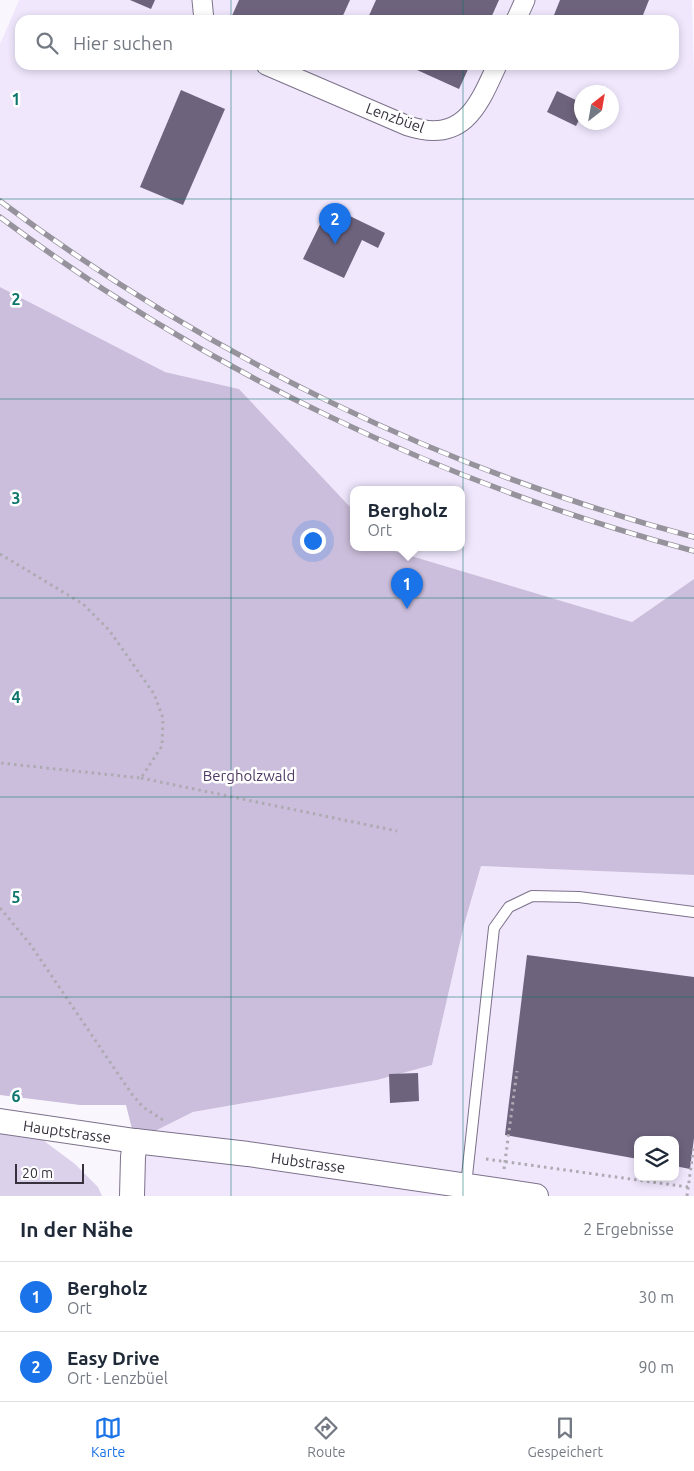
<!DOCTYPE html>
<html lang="de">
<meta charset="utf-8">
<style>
body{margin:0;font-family:Ubuntu,sans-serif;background:#f6f6f7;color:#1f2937}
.controls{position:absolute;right:15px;bottom:15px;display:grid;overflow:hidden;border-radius:10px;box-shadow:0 2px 8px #0003}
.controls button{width:45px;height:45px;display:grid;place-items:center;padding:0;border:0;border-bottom:1px solid #e0e1e3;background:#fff;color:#1f2937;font:25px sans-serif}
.compass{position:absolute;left:574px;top:85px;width:45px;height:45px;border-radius:50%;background:#fff;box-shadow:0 2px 8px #0003;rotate:31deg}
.scale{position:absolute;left:15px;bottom:12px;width:69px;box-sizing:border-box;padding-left:5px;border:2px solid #36313c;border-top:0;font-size:14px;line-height:18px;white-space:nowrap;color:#36313c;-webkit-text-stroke:4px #fff;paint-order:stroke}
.you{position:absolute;left:312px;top:540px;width:18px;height:18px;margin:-12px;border:4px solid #fff;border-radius:50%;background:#1a73e8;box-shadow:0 0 0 8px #1a73e833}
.badge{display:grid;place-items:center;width:32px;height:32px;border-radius:50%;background:#1a73e8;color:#fff;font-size:16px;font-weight:700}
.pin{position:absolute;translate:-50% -41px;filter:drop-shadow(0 1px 2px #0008)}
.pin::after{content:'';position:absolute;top:26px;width:18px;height:15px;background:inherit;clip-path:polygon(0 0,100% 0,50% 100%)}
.popup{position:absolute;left:350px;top:486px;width:115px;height:65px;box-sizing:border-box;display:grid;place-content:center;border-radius:10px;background:#fff;filter:drop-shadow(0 1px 4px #0005);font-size:16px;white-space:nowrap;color:#747a83}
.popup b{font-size:19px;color:#1f2937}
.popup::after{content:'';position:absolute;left:50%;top:100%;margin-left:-10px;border:10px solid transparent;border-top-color:#fff}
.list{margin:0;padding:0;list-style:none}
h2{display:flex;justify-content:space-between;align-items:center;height:65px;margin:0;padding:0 20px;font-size:21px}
h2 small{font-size:16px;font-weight:400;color:#747a83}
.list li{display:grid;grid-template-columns:32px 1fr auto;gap:15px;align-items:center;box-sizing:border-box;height:70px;padding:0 20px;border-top:1px solid #e0e1e3}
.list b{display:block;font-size:19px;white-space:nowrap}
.list p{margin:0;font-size:16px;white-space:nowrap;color:#747a83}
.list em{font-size:16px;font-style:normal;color:#747a83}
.icon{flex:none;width:28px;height:28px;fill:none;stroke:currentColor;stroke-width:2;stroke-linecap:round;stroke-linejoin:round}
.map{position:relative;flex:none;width:694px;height:1196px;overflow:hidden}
.search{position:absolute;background:#fff;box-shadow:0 2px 8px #0003;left:15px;right:15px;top:15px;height:55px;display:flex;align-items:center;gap:12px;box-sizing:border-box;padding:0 18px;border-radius:15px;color:#747a83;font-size:19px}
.sheet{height:205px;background:#fff}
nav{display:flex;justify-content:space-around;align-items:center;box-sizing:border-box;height:70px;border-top:1px solid #e0e1e3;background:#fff;font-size:14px;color:#747a83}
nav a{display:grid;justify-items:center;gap:2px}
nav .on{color:#1a73e8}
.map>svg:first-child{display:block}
.built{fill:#f0e7fd;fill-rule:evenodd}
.green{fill:#dcd1ea}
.forest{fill:#cbbedc}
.building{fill:#6e637d}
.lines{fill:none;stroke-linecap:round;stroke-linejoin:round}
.service-casing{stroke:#7c718a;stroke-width:12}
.minor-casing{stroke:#7c718a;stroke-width:21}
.tertiary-casing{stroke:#7c718a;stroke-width:26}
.path{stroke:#adaab2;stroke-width:3;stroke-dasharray:2.5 4;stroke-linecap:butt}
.service{stroke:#fff;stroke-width:10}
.minor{stroke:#fff;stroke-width:19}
.tertiary{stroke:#fff;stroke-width:24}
.rail-casing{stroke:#97939c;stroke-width:5.5}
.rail{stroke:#fff;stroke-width:4;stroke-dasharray:11;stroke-linecap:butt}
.grid{fill:none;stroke:#0f766e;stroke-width:1;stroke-opacity:0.55}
.labels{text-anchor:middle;stroke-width:5;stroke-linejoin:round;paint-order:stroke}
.street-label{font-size:15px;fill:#36313c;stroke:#fff}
.park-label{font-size:15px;fill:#4e3a65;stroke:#fff}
.grid-label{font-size:16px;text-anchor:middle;font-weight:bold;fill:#0f766e;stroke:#fff;stroke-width:5;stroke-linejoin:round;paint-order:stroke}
</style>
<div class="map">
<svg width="694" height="1196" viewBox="0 0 694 1196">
<rect width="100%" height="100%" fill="#f9f7fd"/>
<g class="built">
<path d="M19 0H692L694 74V579L632 622 391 550 389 548H461V490H353V510L239 389 165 372 0 287V44ZM20 20H674V65H20ZM582 92H612V122H582Z"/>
<path d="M481 866 694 875V1196H132L135 1141 193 1112 377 1080 432 1065 464 925ZM638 1140H675V1177H638Z"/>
</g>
<polygon class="green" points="0,1121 24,1126 75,1164 98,1187 102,1196 0,1196"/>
<polygon class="forest" points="0,287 165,372 239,389 353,510 353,548 389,548 391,550 632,622 694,579 694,875 481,866 464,925 432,1065 377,1080 193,1112 135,1141 126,1105 80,1105 0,1095"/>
<g class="building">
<polygon points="130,0 155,0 151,9"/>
<polygon points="239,0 350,0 341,20 235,20 231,18"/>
<polygon points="376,0 499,0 490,20 367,20"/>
<polygon points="560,0 649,0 641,20 552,20"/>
<polygon points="406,65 470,65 459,89"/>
<polygon points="181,90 225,109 183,205 140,187"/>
<polygon points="557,91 582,103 582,114 576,126 547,112"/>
<polygon points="329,206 385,233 378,248 362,240 344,278 303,259"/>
<polygon points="527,955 694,977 694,1138 690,1169 675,1166 675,1140 638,1140 638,1159 505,1135"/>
<polygon points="418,1073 419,1101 390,1103 389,1074"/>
</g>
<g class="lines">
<g class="service-casing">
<polyline id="service" points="466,1185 494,928 509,907 532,896 579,897 694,912"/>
</g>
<g class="minor-casing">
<g id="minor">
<polyline points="202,0 204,20"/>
<polyline points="516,20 525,0"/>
<path d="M266 65 408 126C463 144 478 107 497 65"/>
</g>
</g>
<g class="tertiary-casing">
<g id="tertiary">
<polyline points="0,1121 135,1141 248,1154 536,1196"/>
<polyline points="132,1196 133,1157 135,1141"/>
</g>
</g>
<g class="path">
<polyline points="0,554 83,604 109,630 154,694 163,718 162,746 141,778 0,763"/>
<polyline points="141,778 397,831"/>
<polyline points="0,908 30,944 131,1093 143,1107 163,1120"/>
<polyline points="486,1159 688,1187"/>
<polyline points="504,1169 517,1071"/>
<polyline points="687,1196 694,1145"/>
</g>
<use href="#service" class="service"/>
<use href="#minor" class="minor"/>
<use href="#tertiary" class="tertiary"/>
<g class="rail-casing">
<g id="rail">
<path d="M0 201C207 356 444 471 694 537"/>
<path d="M0 217C207 372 445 485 694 551"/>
</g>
</g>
<use href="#rail" class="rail"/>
</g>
<path class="grid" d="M231 0V20M463 0V20M231 65V1196M463 65V1196M0 199H694M0 399H694M0 598H694M0 797H694M0 997H694"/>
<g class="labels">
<g class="street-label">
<text transform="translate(395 118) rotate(20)" y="5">Lenzbüel</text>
<text transform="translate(67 1132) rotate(8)" y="5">Hauptstrasse</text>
<text transform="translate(308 1163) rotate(8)" y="5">Hubstrasse</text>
</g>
<g class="park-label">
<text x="249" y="781">Bergholzwald</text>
</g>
</g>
<g class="grid-label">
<text x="16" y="105">1</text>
<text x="16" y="305">2</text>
<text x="16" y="504">3</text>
<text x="16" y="703">4</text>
<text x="16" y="903">5</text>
<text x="16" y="1102">6</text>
</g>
</svg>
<div class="controls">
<button><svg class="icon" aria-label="layers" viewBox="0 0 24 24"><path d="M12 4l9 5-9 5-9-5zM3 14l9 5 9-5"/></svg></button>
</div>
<svg class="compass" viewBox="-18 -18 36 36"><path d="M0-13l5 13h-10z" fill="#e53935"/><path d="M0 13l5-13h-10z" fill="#747a83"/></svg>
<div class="scale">20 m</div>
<div class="you"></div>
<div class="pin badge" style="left:407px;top:609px">1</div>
<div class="popup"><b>Bergholz</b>Ort</div>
<div class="pin badge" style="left:335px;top:244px">2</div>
<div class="search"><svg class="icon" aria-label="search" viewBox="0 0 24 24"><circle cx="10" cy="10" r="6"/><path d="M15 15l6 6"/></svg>Hier suchen</div>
</div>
<section class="sheet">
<h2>In der Nähe<small>2 Ergebnisse</small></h2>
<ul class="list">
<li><span class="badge">1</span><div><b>Bergholz</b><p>Ort</p></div><em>30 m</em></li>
<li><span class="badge">2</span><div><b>Easy Drive</b><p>Ort · Lenzbüel</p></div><em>90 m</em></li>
</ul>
</section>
<nav>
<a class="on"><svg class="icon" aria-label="map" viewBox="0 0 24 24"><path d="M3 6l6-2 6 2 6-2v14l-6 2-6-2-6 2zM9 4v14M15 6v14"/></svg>Karte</a>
<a><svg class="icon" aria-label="directions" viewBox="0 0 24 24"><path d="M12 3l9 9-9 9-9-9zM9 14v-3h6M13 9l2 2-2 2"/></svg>Route</a>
<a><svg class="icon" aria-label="saved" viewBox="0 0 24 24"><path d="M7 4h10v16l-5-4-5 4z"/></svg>Gespeichert</a>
</nav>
